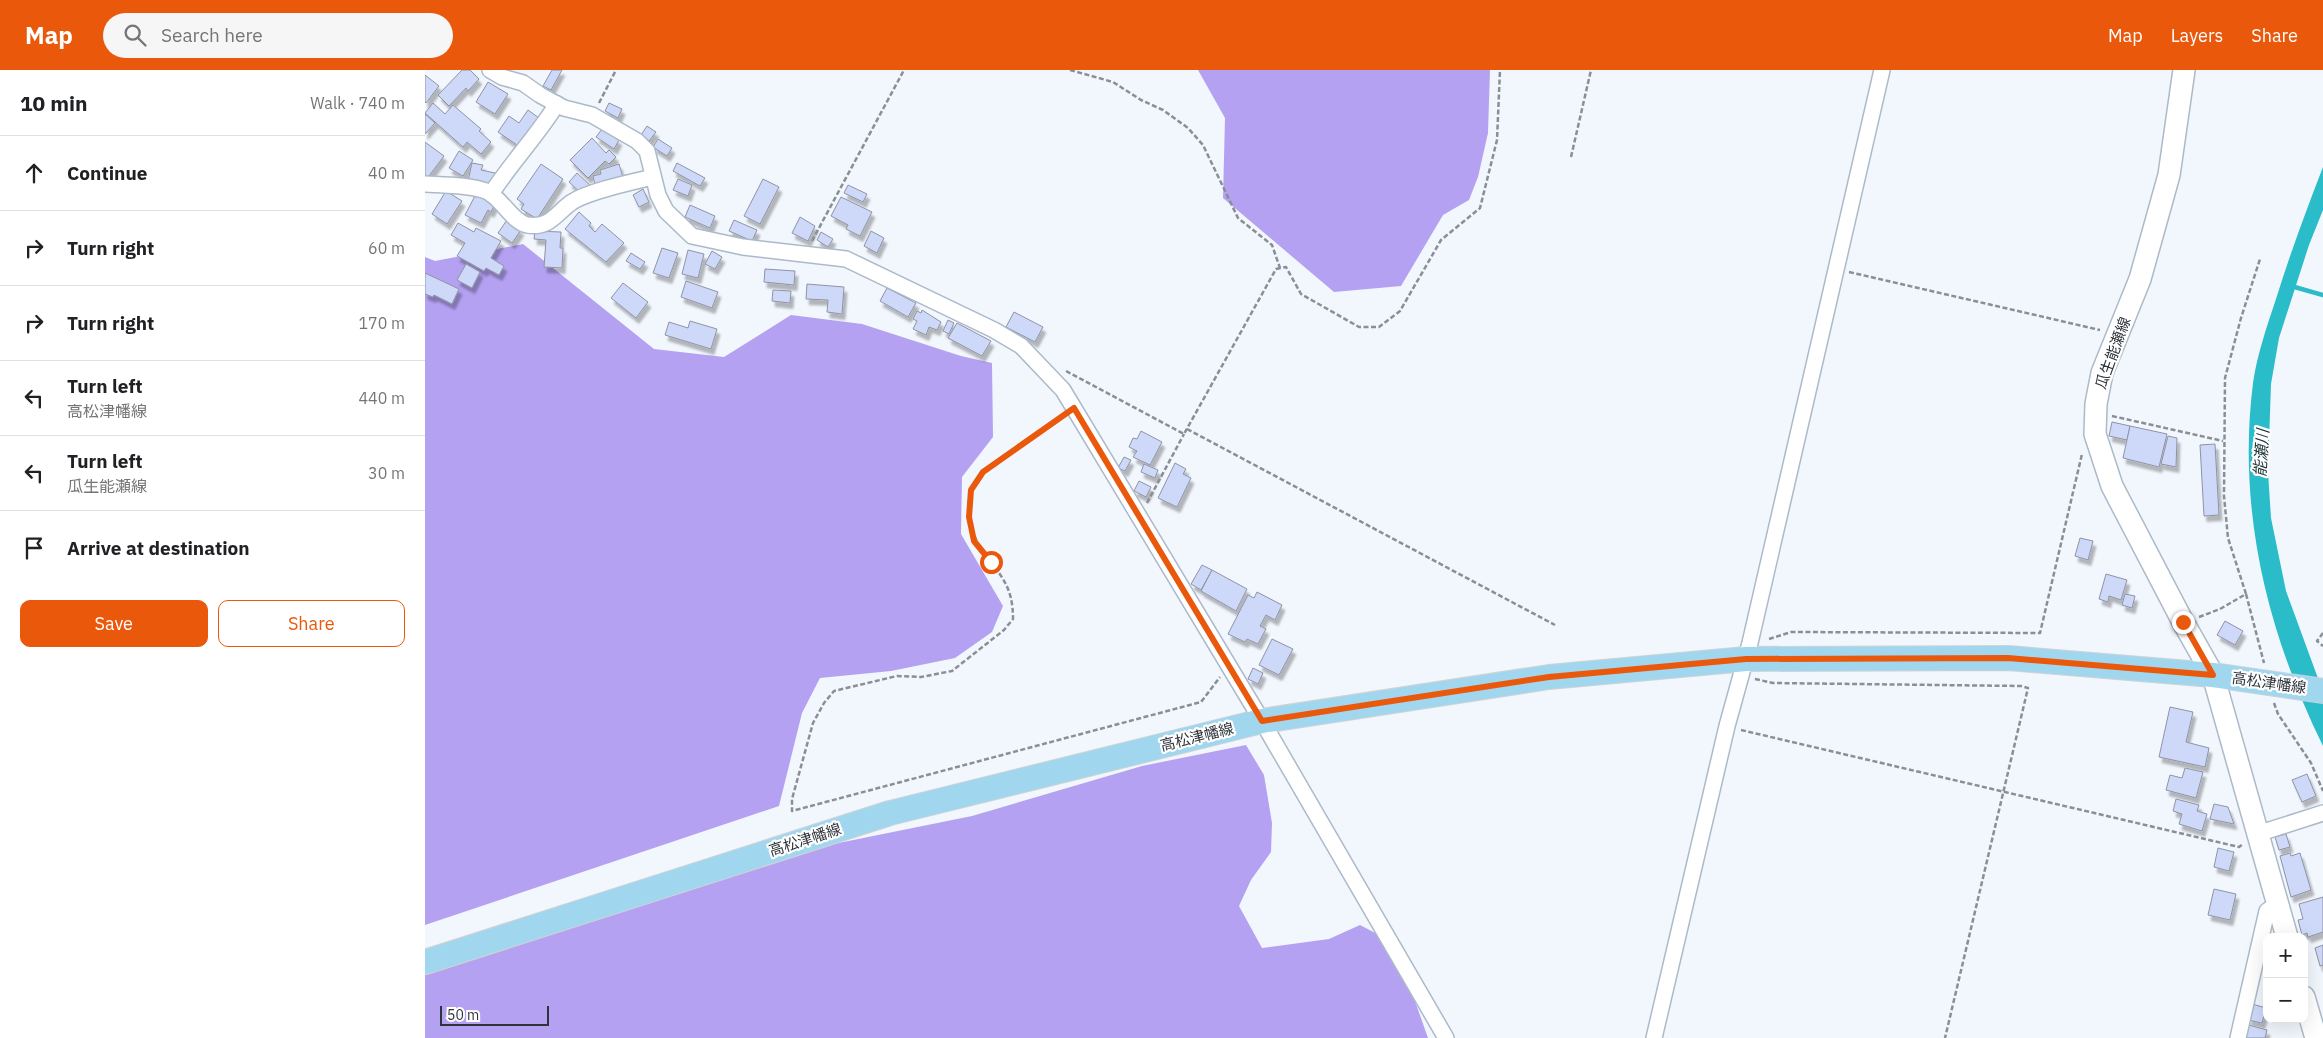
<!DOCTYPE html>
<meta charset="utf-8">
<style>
body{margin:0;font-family:"IBM Plex Sans","Noto Sans JP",sans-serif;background:#f6f6f6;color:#202124}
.controls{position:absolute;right:15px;bottom:15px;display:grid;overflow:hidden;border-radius:10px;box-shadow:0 5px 20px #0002}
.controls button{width:45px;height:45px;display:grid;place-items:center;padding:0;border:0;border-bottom:1px solid #e0e0e0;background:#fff;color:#202124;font:25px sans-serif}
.scale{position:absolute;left:15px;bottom:12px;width:109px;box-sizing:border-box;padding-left:5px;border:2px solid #2e343a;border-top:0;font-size:14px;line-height:18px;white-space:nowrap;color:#2e343a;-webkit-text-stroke:4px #fff;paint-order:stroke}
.stop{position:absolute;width:15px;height:15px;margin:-11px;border:4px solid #ea580c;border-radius:50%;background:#fff}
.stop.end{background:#ea580c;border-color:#fff;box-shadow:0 1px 5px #0008}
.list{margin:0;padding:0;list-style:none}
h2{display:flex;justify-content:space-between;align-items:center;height:65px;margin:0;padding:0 20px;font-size:21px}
h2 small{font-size:16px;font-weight:400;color:#757577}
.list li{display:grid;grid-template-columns:32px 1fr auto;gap:15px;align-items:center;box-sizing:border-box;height:75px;padding:0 20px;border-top:1px solid #e0e0e0}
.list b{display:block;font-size:19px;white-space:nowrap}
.list p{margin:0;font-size:16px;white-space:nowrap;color:#757577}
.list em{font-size:16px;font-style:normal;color:#757577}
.actions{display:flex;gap:10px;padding:15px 20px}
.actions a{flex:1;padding:11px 0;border:1px solid #ea580c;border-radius:10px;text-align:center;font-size:18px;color:#ea580c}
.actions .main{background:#ea580c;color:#fff}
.icon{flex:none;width:28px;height:28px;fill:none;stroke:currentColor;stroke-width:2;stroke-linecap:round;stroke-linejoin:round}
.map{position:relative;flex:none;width:1898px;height:968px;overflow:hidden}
header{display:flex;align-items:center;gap:30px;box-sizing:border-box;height:70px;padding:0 25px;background:#ea580c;color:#fff}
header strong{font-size:24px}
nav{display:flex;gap:28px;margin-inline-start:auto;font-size:18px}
.search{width:350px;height:45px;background:#f6f6f6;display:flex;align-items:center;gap:12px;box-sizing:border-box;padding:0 18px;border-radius:28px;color:#757577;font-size:19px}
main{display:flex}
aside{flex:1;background:#fff}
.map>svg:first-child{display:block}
.forest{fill:#b4a1f2}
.water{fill:#2abcc8}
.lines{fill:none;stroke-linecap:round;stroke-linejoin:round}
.stream{stroke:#2abcc8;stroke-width:4.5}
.building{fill:#ced8f9;stroke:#8e93a4;filter:url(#shadow)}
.street-casing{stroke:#acbac8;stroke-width:18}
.secondary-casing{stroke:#acbac8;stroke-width:24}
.primary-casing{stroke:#d1d2d4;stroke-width:26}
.path{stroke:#898f95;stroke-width:2.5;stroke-dasharray:5 2.5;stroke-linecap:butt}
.street{stroke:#fff;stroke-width:15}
.secondary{stroke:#fff;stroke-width:21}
.primary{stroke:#a0d7ee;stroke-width:24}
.route{stroke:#ea580c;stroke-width:6}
.labels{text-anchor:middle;stroke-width:4.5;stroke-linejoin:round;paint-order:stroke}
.street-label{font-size:15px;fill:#2e343a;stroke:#fff}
.water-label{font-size:16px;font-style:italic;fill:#1c3335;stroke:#fff}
</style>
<header>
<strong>Map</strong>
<div class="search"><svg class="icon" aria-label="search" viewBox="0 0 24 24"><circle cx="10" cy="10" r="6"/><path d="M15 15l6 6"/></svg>Search here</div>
<nav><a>Map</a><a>Layers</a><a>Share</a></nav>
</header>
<main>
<aside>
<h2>10 min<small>Walk · 740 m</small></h2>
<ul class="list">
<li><svg class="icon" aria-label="ahead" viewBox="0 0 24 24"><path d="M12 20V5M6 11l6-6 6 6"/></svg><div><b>Continue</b></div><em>40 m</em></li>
<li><svg class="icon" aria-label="right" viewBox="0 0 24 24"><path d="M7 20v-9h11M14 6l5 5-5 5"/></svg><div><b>Turn right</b></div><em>60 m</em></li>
<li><svg class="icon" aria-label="right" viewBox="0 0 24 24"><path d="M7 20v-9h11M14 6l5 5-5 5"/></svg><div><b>Turn right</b></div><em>170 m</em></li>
<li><svg class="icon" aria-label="left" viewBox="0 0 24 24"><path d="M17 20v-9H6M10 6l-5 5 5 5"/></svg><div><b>Turn left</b><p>高松津幡線</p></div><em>440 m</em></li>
<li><svg class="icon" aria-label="left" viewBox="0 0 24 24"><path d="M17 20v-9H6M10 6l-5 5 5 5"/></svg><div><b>Turn left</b><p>瓜生能瀬線</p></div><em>30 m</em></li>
<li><svg class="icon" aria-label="arrive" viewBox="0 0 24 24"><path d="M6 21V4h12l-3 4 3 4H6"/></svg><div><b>Arrive at destination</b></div></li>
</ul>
<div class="actions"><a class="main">Save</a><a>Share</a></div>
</aside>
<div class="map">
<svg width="1898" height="968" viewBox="0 0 1898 968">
<defs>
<filter id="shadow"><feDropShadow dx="3" dy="5.5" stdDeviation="1" flood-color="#0004"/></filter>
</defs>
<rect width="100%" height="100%" fill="#f2f7fe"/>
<g class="forest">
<polygon points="773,0 1065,0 1063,63 1053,107 1044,130 1018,145 976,216 909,222 798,128 800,48"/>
<polygon points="98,174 229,279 299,287 366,245 437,254 536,286 567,293 568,367 537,407 536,464 578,536 567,562 530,588 466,601 395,608 377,643 354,736 0,855 0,187 10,191"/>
<polygon points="821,675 839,705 847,753 846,782 826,810 814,836 837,878 904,869 935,855 954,865 985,917 1003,968 0,968 0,901 369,782 547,746 717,696"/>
</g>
<path class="water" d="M1898 97V140L1884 175 1854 268 1846 314 1843 402 1846 448 1861 521 1898 622V676C1842 562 1812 440 1828 313 1832 285 1842 256 1851 229 1865 184 1881 141 1898 97Z"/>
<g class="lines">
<polyline class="stream" points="1866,216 1898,225"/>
</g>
<g class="building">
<polygon points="37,0 45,0 54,9 43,21 41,18 24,36 13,25"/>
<polygon points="127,0 137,0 126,20 118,16"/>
<polygon points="0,5 14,16 1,33 0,32"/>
<polygon points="63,12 83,24 70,44 51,32"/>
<polygon points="8,33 20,44 28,35 56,59 54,61 66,72 56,84 42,72 38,77 0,43"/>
<polygon points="184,33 197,39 193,48 180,41"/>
<polygon points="103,40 114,48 95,77 73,62 84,46 94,53"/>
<polygon points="0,44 10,53 0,64"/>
<polygon points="222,56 231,62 224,71 216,65"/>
<polygon points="177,59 194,70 189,79 171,67"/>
<polygon points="167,68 181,83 184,80 191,87 184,94 180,91 163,108 145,90"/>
<polygon points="233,69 247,78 242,86 228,77"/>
<polygon points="0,72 19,86 1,110 0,109"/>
<polygon points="34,81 48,90 38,106 24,98"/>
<polygon points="47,93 58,95 56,100 70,103 68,116 43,111"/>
<polygon points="252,93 280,108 275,116 248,101"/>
<polygon points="116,94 138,109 112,149 96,139 99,134 92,129"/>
<polygon points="194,94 198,107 171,120 168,106 176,104 175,100"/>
<polygon points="152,103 167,117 159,126 144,112"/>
<polygon points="253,109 267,115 263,126 248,120"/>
<polygon points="338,109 354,117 335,154 319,146"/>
<polygon points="423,115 442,124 438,132 419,123"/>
<polygon points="218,119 224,132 214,137 208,125"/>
<polygon points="21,121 37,131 22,154 7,144"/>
<polygon points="52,122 71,132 66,142 63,140 56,153 40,145"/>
<polygon points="416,127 447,142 435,166 421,159 423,155 406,146"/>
<polygon points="265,135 290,146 285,158 260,147"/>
<polygon points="154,142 166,153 164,156 170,162 177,154 199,173 181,192 140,159"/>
<polygon points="375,147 390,156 383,171 367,163"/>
<polygon points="82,150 96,160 87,173 73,163"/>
<polygon points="309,150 332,160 327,171 304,161"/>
<polygon points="33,153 49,162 51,158 76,171 66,188 79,196 74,205 61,198 59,201 32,186 40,173 26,165"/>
<polygon points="110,161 136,162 135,178 138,178 137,198 119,197 121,170 109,169"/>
<polygon points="446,161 459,168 452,183 439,176"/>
<polygon points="396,162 408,169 403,177 392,170"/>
<polygon points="237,178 253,183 244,208 228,203"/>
<polygon points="263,180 279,184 273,208 257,204"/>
<polygon points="287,181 297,187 290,199 280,194"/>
<polygon points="206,183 220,192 215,199 201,191"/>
<polygon points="41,194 55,202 47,218 32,210"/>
<polygon points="340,199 370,201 369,215 339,212"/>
<polygon points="0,203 34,219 27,234 9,225 8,227 0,224"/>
<polygon points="261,211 293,222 287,238 256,227"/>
<polygon points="198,213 223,232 211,248 186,228"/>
<polygon points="382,214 419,217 417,244 402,242 403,230 381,229"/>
<polygon points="462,218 491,233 483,247 455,231"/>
<polygon points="348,220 366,221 365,233 347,231"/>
<polygon points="497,240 516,252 512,260 504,257 501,265 488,259 492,251 488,249 492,241 496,243"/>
<polygon points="589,242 618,257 610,272 581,257"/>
<polygon points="523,250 529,253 524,264 518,261"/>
<polygon points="265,251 292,259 286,279 240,265 244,252 263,258"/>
<polygon points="532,253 566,271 557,286 523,268"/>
<polygon points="1687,352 1705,356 1702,370 1684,366"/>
<polygon points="1705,356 1742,364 1734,397 1698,388"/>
<polygon points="716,361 737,372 725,395 708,387 712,381 704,377 708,368 712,369"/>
<polygon points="1743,366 1752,368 1751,397 1736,394"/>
<polygon points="1790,374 1794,445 1779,446 1775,375"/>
<polygon points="699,387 706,390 700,401 693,398"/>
<polygon points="750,393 761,399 758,404 766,408 752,437 733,428"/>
<polygon points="719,394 733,400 730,408 716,402"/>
<polygon points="714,411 726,417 721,427 709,421"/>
<polygon points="1655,468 1668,471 1663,490 1650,486"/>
<polygon points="777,495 787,500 776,520 766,514"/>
<polygon points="787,500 822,519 811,541 776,521"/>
<polygon points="1681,504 1702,510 1696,530 1684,526 1683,532 1674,529"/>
<polygon points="832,522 857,535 850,550 841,545 835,556 841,559 833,574 822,569 820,572 803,564 823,525 829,528"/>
<polygon points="1700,524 1710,526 1707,538 1697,535"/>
<polygon points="1800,551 1818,561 1810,575 1792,565"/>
<polygon points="847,569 868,579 854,605 834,595"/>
<polygon points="828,598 838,603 833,614 823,609"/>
<polygon points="1745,637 1768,642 1761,672 1784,678 1780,697 1734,687"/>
<polygon points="1760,698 1778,702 1771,728 1741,720 1745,705 1757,708"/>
<polygon points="1882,704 1891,726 1877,732 1867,710"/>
<polygon points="1751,729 1774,735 1772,741 1782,744 1777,761 1754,754 1757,744 1748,741"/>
<polygon points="1789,734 1803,737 1809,754 1785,749"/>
<polygon points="1861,764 1865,777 1854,780 1850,767"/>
<polygon points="1793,778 1809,782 1804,801 1789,797"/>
<polygon points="1865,783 1866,786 1875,783 1886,820 1866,827 1855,786"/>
<polygon points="1789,819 1811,824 1805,850 1783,845"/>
<polygon points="1898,827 1898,862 1883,867 1882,863 1877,865 1873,850 1878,849 1874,834"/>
<polygon points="1898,875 1898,895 1895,896 1890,878"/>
<polygon points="1827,934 1841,938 1837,953 1823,950"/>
<polygon points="1824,955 1842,960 1840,968 1821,968"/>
</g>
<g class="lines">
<g class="street-casing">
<g id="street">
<polyline points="65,0 77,7 98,13 115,25 139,38 167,45 212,71 222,81 233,125 241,141 267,166 318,177 421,189 569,260 596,276 638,320 837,651 1021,968"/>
<path d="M0 114C17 115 46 115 61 121 77 128 87 152 102 155 125 159 131 143 147 132 164 121 207 112 228 107"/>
<path d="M66 124C86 93 112 66 132 34"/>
<polyline points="1832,764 1898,743"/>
<polyline points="1229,968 1302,656 1325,573 1457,0"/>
<polyline points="1813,968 1842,841 1852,834"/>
</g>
</g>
<g class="secondary-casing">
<g id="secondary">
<polyline points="1759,0 1744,105 1715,209 1677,303 1671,334 1670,364 1687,416 1758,552 1788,605 1862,867"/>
<polyline points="1879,927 1891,968"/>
</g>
</g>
<g class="primary-casing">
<polyline id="primary" points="0,892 465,743 837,651 1124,607 1321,589 1583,588 1788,605 1898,621"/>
</g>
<g class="path">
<polyline points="645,0 688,12 716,30 738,40 763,58 778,75 813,148 847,175 855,198"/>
<polyline points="174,33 191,0"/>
<polyline points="1146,87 1166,0"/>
<polyline points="387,171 479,0"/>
<polyline points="1424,202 1675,260"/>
<polyline points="641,301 759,364 851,199 861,197 876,224 934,257 954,257 975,241 1016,170 1055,138 1072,70 1075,0"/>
<path d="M637 346C617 360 553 399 546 420 540 438 547 467 558 482 576 506 588 516 588 549L579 560 527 601 496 607 472 606 409 621 399 633 388 653 367 729V741L776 632 795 607"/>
<polyline points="1687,346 1798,371"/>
<polyline points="762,359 1130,555"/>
<polyline points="722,433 759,364"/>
<polyline points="1821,524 1839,593"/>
<polyline points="1774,547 1795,539 1821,524 1803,468 1799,426 1800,308 1816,248 1835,189"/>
<polyline points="1898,563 1892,571 1898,576"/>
<polyline points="1344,569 1366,562 1615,563 1657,384"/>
<polyline points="1330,609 1348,613 1596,616 1603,618 1520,968"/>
<polyline points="1849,633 1853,644 1886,693 1898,721"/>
<polyline points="1316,660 1814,777 1818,774"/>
</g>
<use href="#street" class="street"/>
<use href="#secondary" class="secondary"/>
<use href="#primary" class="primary"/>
</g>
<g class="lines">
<polyline class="route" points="566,492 549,471 544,447 546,420 558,402 649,338 837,651 1124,607 1321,589 1583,588 1788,605 1758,552"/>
</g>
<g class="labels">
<g class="street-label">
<text transform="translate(1688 283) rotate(-70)" y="5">瓜生能瀬線</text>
<text transform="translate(1844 613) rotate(8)" y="5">高松津幡線</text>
<text transform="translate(772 667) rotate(-14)" y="5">高松津幡線</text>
<text transform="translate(380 770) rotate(-18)" y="5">高松津幡線</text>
</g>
<g class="water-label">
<text transform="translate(1836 383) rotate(-86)" y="6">能瀬川</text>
</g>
</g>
</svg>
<div class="controls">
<button>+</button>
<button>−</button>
</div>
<div class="scale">50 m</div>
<div class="stop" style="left:566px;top:492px"></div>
<div class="stop end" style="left:1758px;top:552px"></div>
</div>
</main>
